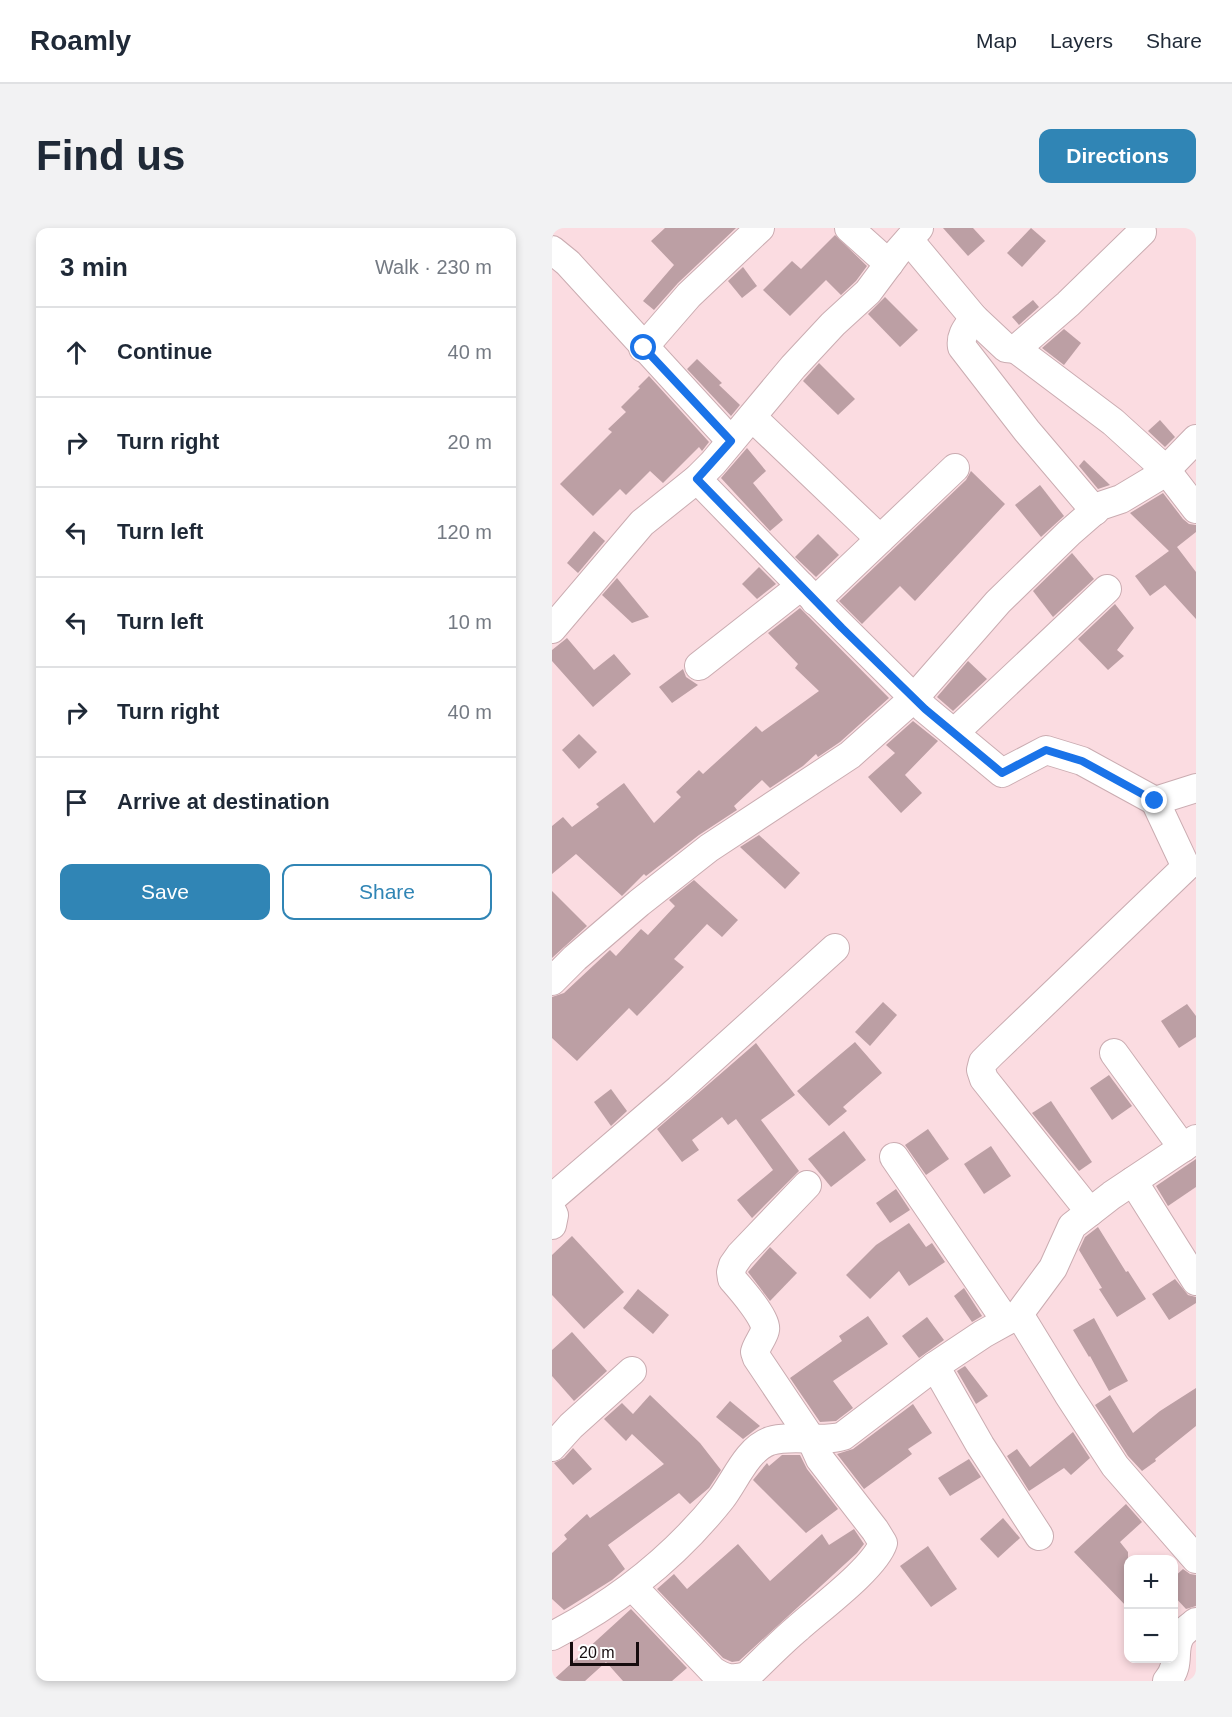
<!DOCTYPE html>
<meta charset="utf-8">
<style>
body{margin:0;font-family:Helvetica,sans-serif;background:#f2f2f3;color:#1f2937}
.controls{position:absolute;right:18px;bottom:18px;display:grid;overflow:hidden;border-radius:12px;box-shadow:0 3px 9px #0003}
.controls button{width:54px;height:54px;display:grid;place-items:center;padding:0;border:0;border-bottom:2px solid #e0e1e3;background:#fff;color:#1f2937;font:30px sans-serif}
.scale{position:absolute;left:18px;bottom:15px;width:69px;box-sizing:border-box;padding-left:6px;border:3px solid #160c0e;border-top:0;font-size:16px;line-height:21px;white-space:nowrap;color:#160c0e;-webkit-text-stroke:4px #fff;paint-order:stroke}
.stop{position:absolute;width:18px;height:18px;margin:-14px;border:4px solid #1a73e8;border-radius:50%;background:#fff}
.stop.end{background:#1a73e8;border-color:#fff;box-shadow:0 2px 6px #0008}
.list{margin:0;padding:0;list-style:none}
h2{display:flex;justify-content:space-between;align-items:center;height:78px;margin:0;padding:0 24px;font-size:26px}
h2 small{font-size:20px;font-weight:400;color:#747a83}
.list li{display:grid;grid-template-columns:39px 1fr auto;gap:18px;align-items:center;box-sizing:border-box;height:90px;padding:0 24px;border-top:2px solid #e0e1e3}
.list b{display:block;font-size:22px;white-space:nowrap}
.list em{font-size:20px;font-style:normal;color:#747a83}
.actions{display:flex;gap:12px;padding:18px 24px}
.actions a{flex:1;padding:14px 0;border:2px solid #3085b5;border-radius:12px;text-align:center;font-size:21px;color:#3085b5}
.actions .main{background:#3085b5;color:#fff}
.icon{flex:none;width:33px;height:33px;fill:none;stroke:currentColor;stroke-width:2;stroke-linecap:round;stroke-linejoin:round}
.map{position:relative;flex:none;width:644px;height:1453px;overflow:hidden;border-radius:12px}
header{display:flex;align-items:center;gap:36px;box-sizing:border-box;height:84px;padding:0 30px;background:#fff;border-bottom:2px solid #e0e1e3}
header strong{font-size:28px}
nav{display:flex;gap:33px;margin-inline-start:auto;font-size:21px}
.intro{display:flex;align-items:center;justify-content:space-between;box-sizing:border-box;height:144px;padding:0 36px}
h1{margin:0;font-size:42px}
.button{padding:15px 27px;border-radius:12px;background:#3085b5;color:#fff;font-size:21px;font-weight:700}
main{display:flex;gap:36px;padding:0 36px}
aside{flex:1;background:#fff;border-radius:12px;box-shadow:0 3px 9px #0003}
.map>svg:first-child{display:block}
.building{fill:#bc9fa4}
.lines{fill:none;stroke-linecap:round;stroke-linejoin:round}
.minor-casing{stroke:#caacb1;stroke-width:30}
.minor{stroke:#fff;stroke-width:28}
.route{stroke:#1a73e8;stroke-width:8}
</style>
<header>
<strong>Roamly</strong>
<nav><a>Map</a><a>Layers</a><a>Share</a></nav>
</header>
<div class="intro"><h1>Find us</h1><a class="button">Directions</a></div>
<main>
<aside>
<h2>3 min<small>Walk · 230 m</small></h2>
<ul class="list">
<li><svg class="icon" aria-label="ahead" viewBox="0 0 24 24"><path d="M12 20V5M6 11l6-6 6 6"/></svg><div><b>Continue</b></div><em>40 m</em></li>
<li><svg class="icon" aria-label="right" viewBox="0 0 24 24"><path d="M7 20v-9h11M14 6l5 5-5 5"/></svg><div><b>Turn right</b></div><em>20 m</em></li>
<li><svg class="icon" aria-label="left" viewBox="0 0 24 24"><path d="M17 20v-9H6M10 6l-5 5 5 5"/></svg><div><b>Turn left</b></div><em>120 m</em></li>
<li><svg class="icon" aria-label="left" viewBox="0 0 24 24"><path d="M17 20v-9H6M10 6l-5 5 5 5"/></svg><div><b>Turn left</b></div><em>10 m</em></li>
<li><svg class="icon" aria-label="right" viewBox="0 0 24 24"><path d="M7 20v-9h11M14 6l5 5-5 5"/></svg><div><b>Turn right</b></div><em>40 m</em></li>
<li><svg class="icon" aria-label="arrive" viewBox="0 0 24 24"><path d="M6 21V4h12l-3 4 3 4H6"/></svg><div><b>Arrive at destination</b></div></li>
</ul>
<div class="actions"><a class="main">Save</a><a>Share</a></div>
</aside>
<div class="map">
<svg width="644" height="1453" viewBox="0 0 644 1453">
<rect width="100%" height="100%" fill="#fbdce1"/>
<g class="building">
<polygon points="113,0 184,0 126,55 102,82 91,73 122,37 99,13"/>
<polygon points="391,0 421,0 433,13 416,28"/>
<polygon points="479,0 494,13 470,39 455,25"/>
<polygon points="283,7 315,38 304,53 289,67 274,52 238,88 211,62 240,33 249,41"/>
<polygon points="191,39 205,58 190,70 176,53"/>
<polygon points="333,69 366,102 348,119 316,86"/>
<polygon points="481,72 487,79 467,97 460,89"/>
<polygon points="512,101 529,115 512,137 490,120"/>
<polygon points="145,131 170,155 167,157 188,177 179,188 135,141"/>
<polygon points="267,135 303,171 286,187 251,153"/>
<polygon points="97,148 157,214 150,223 147,219 111,255 98,243 74,267 68,261 41,288 8,256 60,204 56,201 74,184 69,179 88,160 86,159"/>
<polygon points="608,192 623,209 613,219 596,203"/>
<polygon points="195,220 214,243 201,255 231,292 218,303 169,250"/>
<polygon points="532,232 558,257 546,261 527,238"/>
<polygon points="419,243 453,276 363,373 348,358 310,396 287,373 414,252"/>
<polygon points="488,257 512,288 489,309 463,277"/>
<polygon points="611,265 631,291 637,296 644,297 644,304 625,319 644,344 644,391 613,357 598,368 583,348 617,323 578,285"/>
<polygon points="42,303 53,313 26,345 15,335"/>
<polygon points="266,306 287,327 264,349 243,329"/>
<polygon points="520,325 542,351 501,389 481,363"/>
<polygon points="207,339 224,356 205,371 190,356"/>
<polygon points="65,350 97,389 80,395 50,367"/>
<polygon points="563,376 582,400 565,422 572,428 556,442 526,411"/>
<polygon points="248,380 337,470 288,514 266,529 264,526 251,538 218,560 210,552 182,578 185,582 147,607 94,648 92,646 70,668 24,626 0,646 0,598 11,589 20,599 47,579 44,576 72,555 102,595 129,569 124,564 147,542 151,546 204,498 210,504 267,463 243,440 246,436 216,405"/>
<polygon points="15,410 42,442 62,426 79,446 41,479 0,433 0,422"/>
<polygon points="416,433 435,451 401,483 385,469"/>
<polygon points="131,441 134,449 146,457 120,475 107,459"/>
<polygon points="361,493 386,513 353,547 370,565 349,585 316,549 343,525 334,517"/>
<polygon points="27,506 45,524 27,541 10,522"/>
<polygon points="207,607 248,645 233,661 188,619"/>
<polygon points="142,652 186,692 170,709 155,696 122,731 132,739 111,761 85,788 77,780 25,833 0,810 0,769 12,765 58,722 64,728 89,701 96,707 123,678 117,672"/>
<polygon points="0,663 35,698 0,730"/>
<polygon points="331,774 345,787 318,818 303,804"/>
<polygon points="635,776 644,788 644,809 627,820 609,793"/>
<polygon points="303,814 330,845 291,879 295,883 277,898 245,863"/>
<polygon points="204,815 243,867 209,892 247,943 200,990 185,972 221,942 184,891 176,897 170,889 140,912 147,922 130,934 105,901"/>
<polygon points="557,847 580,878 560,892 538,860"/>
<polygon points="59,861 75,883 59,898 42,874"/>
<polygon points="499,873 540,934 527,943 480,885"/>
<polygon points="376,901 397,931 374,947 353,917"/>
<polygon points="292,903 314,932 279,959 256,931"/>
<polygon points="439,918 459,948 432,966 412,936"/>
<polygon points="644,931 644,959 616,978 604,958"/>
<polygon points="344,961 358,982 338,995 324,975"/>
<polygon points="357,995 374,1019 380,1015 393,1034 357,1058 347,1043 318,1071 294,1047 324,1017"/>
<polygon points="546,999 574,1044 576,1043 594,1071 565,1089 547,1061 550,1060 527,1022 533,1009"/>
<polygon points="20,1008 72,1064 32,1101 0,1067 0,1027"/>
<polygon points="218,1019 245,1045 218,1073 196,1044"/>
<polygon points="623,1051 636,1067 644,1069 644,1075 617,1092 600,1066"/>
<polygon points="412,1060 430,1088 420,1094 402,1068"/>
<polygon points="86,1061 117,1087 101,1106 71,1080"/>
<polygon points="316,1088 336,1116 281,1153 301,1180 284,1193 268,1194 238,1150 290,1113 287,1108"/>
<polygon points="375,1089 392,1112 367,1130 350,1108"/>
<polygon points="542,1090 576,1153 557,1163 538,1128 537,1129 521,1102"/>
<polygon points="20,1104 55,1143 22,1173 0,1148 0,1122"/>
<polygon points="413,1138 436,1168 424,1176 405,1143"/>
<polygon points="644,1160 644,1198 603,1231 604,1233 590,1243 576,1228 543,1177 558,1167 581,1205 608,1183"/>
<polygon points="98,1167 148,1215 169,1242 157,1260 138,1276 127,1265 56,1317 73,1341 60,1352 12,1382 0,1371 0,1325 15,1311 12,1307 35,1286 38,1290 112,1236 80,1206 74,1213 52,1191 70,1175 81,1186"/>
<polygon points="178,1173 208,1198 191,1211 164,1189"/>
<polygon points="361,1176 380,1205 356,1221 360,1226 312,1261 285,1226 301,1221"/>
<polygon points="521,1204 538,1230 519,1247 512,1240 477,1263 455,1228 465,1221 478,1239"/>
<polygon points="21,1220 40,1241 21,1257 2,1235 12,1230"/>
<polygon points="230,1227 248,1227 255,1241 286,1281 254,1305 201,1252 215,1235 217,1238"/>
<polygon points="417,1231 429,1249 398,1268 386,1250"/>
<polygon points="574,1276 590,1294 568,1314 576,1324 576,1380 522,1324"/>
<polygon points="451,1290 468,1310 446,1330 428,1311"/>
<polygon points="302,1301 312,1316 305,1325 187,1433 180,1434 171,1430 105,1361 122,1346 135,1361 186,1316 218,1353 270,1306 277,1317"/>
<polygon points="376,1318 405,1361 379,1379 348,1338"/>
<polygon points="631,1341 638,1346 644,1347 644,1378 634,1381 621,1367 621,1350"/>
<polygon points="79,1381 135,1440 120,1453 71,1453 54,1434 33,1453 0,1453"/>
</g>
<g class="lines">
<g class="minor-casing">
<g id="minor">
<polyline points="297,0 337,36"/>
<polyline points="357,12 422,90 454,120 464,121 516,76 590,4"/>
<polyline points="0,22 16,35 179,213"/>
<path d="M422 90C415 100 408 107 410 119L475 203 543 283"/>
<polyline points="91,120 137,67 208,0"/>
<polyline points="464,121 561,194 614,242 644,281"/>
<polyline points="200,189 328,311"/>
<polyline points="145,251 249,358 373,481 450,545 494,522 530,533 603,573 644,560"/>
<polyline points="263,373 403,240"/>
<polyline points="0,401 90,295 145,251 161,235 241,139 281,96 316,64 345,25 367,0"/>
<polyline points="147,438 249,358"/>
<polyline points="402,505 555,361"/>
<polyline points="0,753 23,730 87,675 157,620 298,527 362,470 446,374 517,305 548,278 569,271 609,247 644,211"/>
<polyline points="562,825 631,920"/>
<polyline points="342,929 454,1093"/>
<polyline points="581,953 644,1053"/>
<polyline points="0,970 127,861 283,720"/>
<polyline points="0,983 2,987 0,997"/>
<polyline points="538,984 432,851 429,842 431,834 439,826 634,639 603,573"/>
<polyline points="467,1086 516,1166 563,1238 644,1331"/>
<polyline points="383,1138 428,1217 487,1308"/>
<polyline points="0,1219 19,1198 80,1143"/>
<path d="M81 1359 161 1443C173 1451 181 1452 195 1448 212 1432 228 1415 246 1400 267 1381 323 1340 331 1315L323 1302 268 1231 258 1209 205 1130 203 1124C205 1116 211 1110 213 1102 216 1092 188 1060 180 1051L179 1044 181 1037 188 1027 255 957"/>
<path d="M0 1408C66 1374 122 1330 169 1271 183 1253 195 1221 218 1213 241 1206 269 1215 291 1208L383 1138 431 1106 467 1086 501 1040 520 998 560 967 644 911"/>
<path d="M615 1453C630 1435 619 1422 629 1407 633 1402 639 1398 644 1394"/>
</g>
</g>
<use href="#minor" class="minor"/>
</g>
<g class="lines">
<polyline class="route" points="92,120 179,213 145,251 290,400 373,481 450,545 494,522 530,533 603,573"/>
</g>
</svg>
<div class="controls">
<button>+</button>
<button>−</button>
</div>
<div class="scale">20 m</div>
<div class="stop" style="left:92px;top:120px"></div>
<div class="stop end" style="left:603px;top:573px"></div>
</div>
</main>
